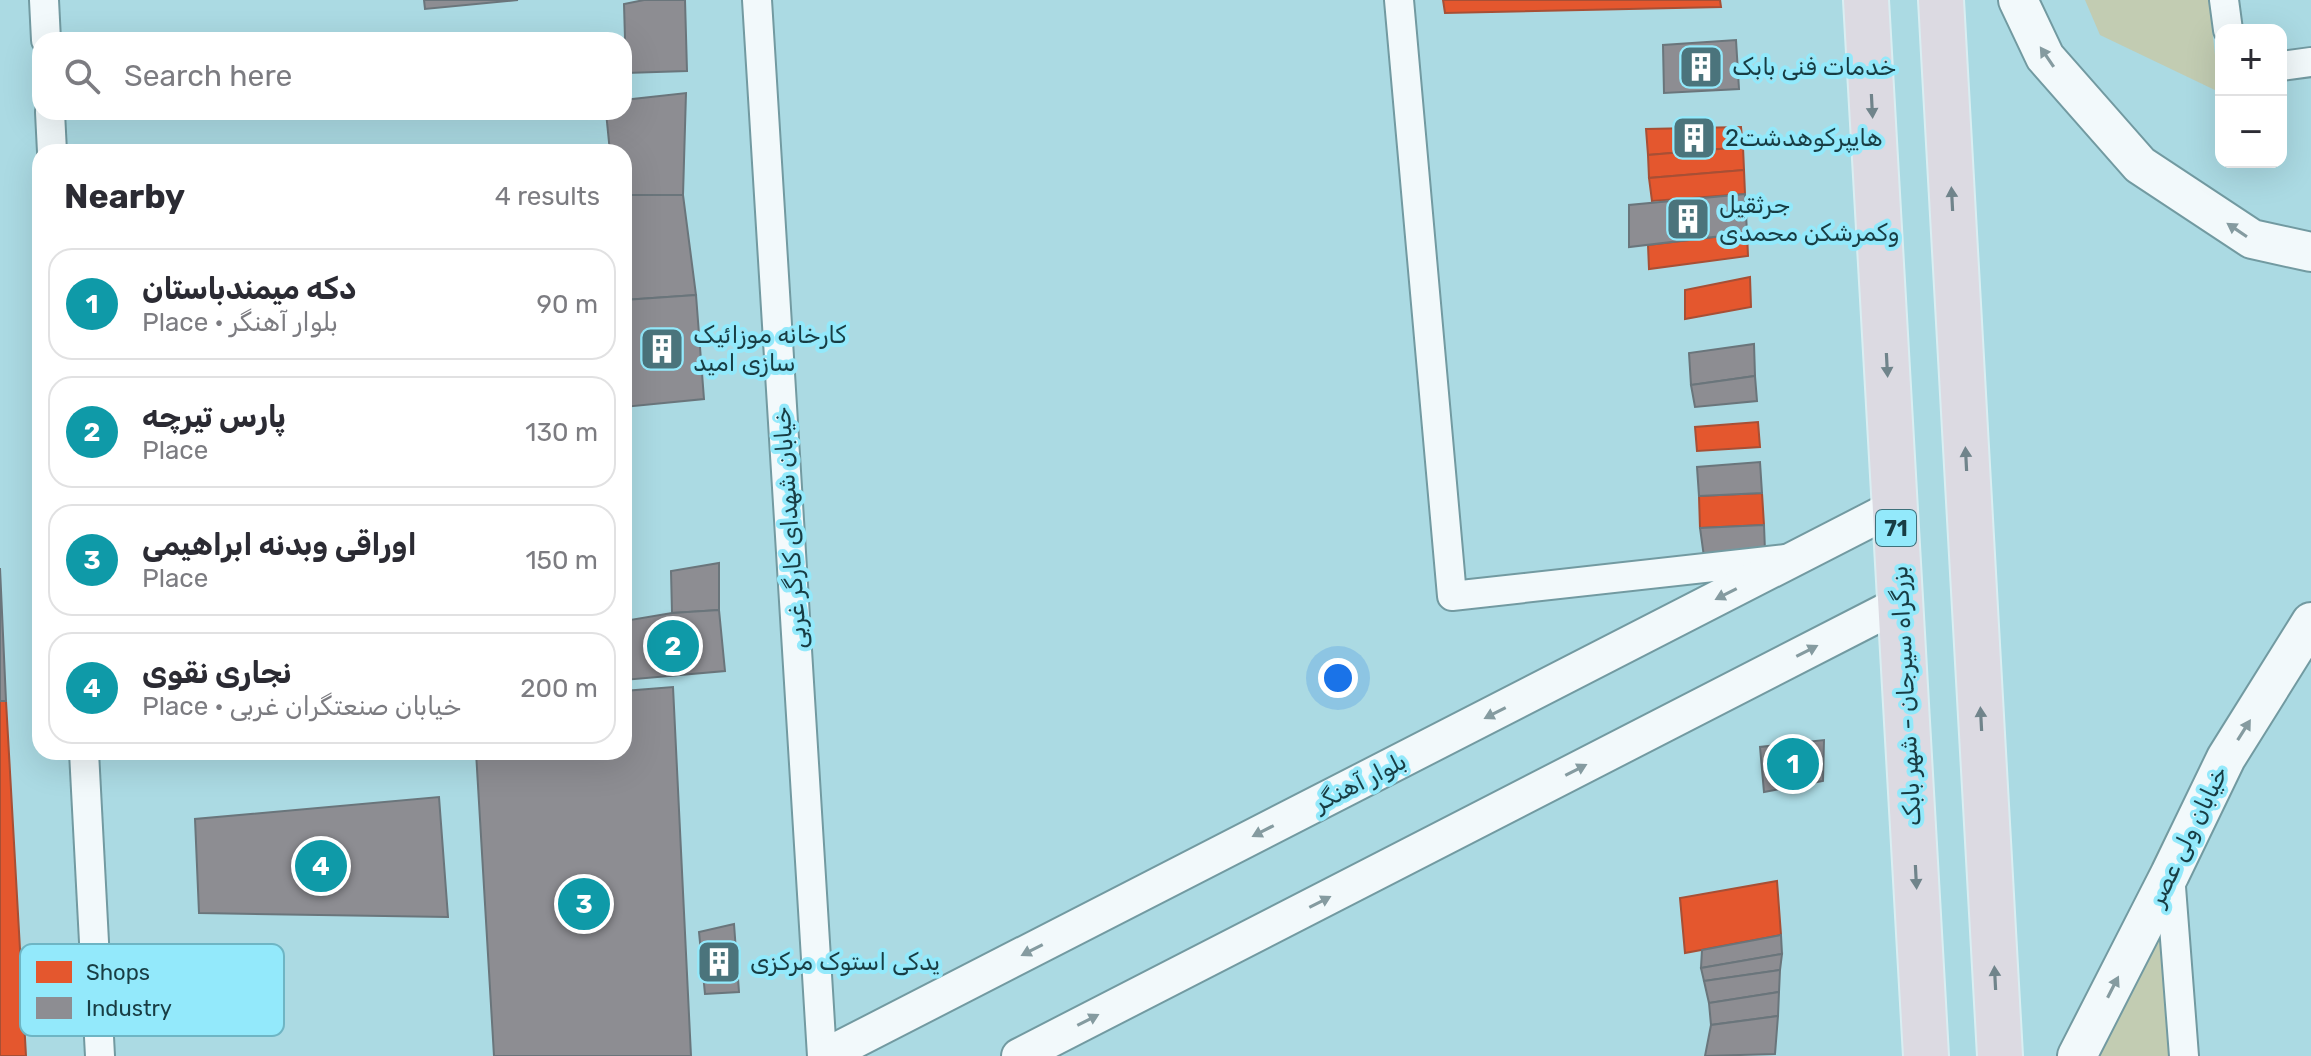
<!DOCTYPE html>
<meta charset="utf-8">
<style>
body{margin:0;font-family:Rubik,Vazirmatn,sans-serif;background:#f7f7f7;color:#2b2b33}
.controls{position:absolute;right:24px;top:24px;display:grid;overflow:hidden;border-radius:16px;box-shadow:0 8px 32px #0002}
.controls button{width:72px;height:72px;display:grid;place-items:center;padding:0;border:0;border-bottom:2px solid #e1e1e2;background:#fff;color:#2b2b33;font:40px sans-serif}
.you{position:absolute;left:1338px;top:678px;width:28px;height:28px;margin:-20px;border:6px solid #fff;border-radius:50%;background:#1a73e8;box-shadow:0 0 0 12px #1a73e833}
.badge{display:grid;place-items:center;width:52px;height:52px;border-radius:50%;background:#0b8043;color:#fff;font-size:26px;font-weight:700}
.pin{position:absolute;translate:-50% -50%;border:4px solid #fff;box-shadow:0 2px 8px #0006}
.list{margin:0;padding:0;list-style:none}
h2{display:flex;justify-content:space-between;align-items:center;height:104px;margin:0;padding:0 32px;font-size:34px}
h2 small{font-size:26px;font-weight:400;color:#7c7c81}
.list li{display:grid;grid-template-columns:52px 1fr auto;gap:24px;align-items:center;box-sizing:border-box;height:112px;margin:0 16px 16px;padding:0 16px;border:2px solid #e1e1e2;border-radius:24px}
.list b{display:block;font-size:30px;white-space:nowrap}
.list p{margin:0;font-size:26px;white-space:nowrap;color:#7c7c81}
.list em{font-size:26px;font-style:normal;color:#7c7c81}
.icon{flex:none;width:44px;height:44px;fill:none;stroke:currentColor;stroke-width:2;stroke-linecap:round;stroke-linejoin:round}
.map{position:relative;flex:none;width:2311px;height:1056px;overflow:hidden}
.search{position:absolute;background:#fff;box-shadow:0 8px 32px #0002;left:32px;top:32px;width:600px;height:88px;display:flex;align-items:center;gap:20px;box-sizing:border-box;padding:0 28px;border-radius:24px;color:#7c7c81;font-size:30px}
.panel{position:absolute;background:#fff;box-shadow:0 8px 32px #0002;left:32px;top:144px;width:600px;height:616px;border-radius:24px}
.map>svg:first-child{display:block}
.green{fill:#c2ccb2}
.shops{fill:#e4572e;stroke:#a74f35;stroke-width:2}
.industry{fill:#8d8d92;stroke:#6a757b;stroke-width:2}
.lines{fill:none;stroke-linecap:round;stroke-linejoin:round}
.minor-casing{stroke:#729aa1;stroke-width:32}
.tertiary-casing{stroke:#729aa1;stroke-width:38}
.secondary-casing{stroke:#729aa1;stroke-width:42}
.trunk-casing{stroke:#d9eef2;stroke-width:48}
.minor{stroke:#f2f9fb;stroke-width:28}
.tertiary{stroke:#f2f9fb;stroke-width:34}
.secondary{stroke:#f2f9fb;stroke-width:38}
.trunk{stroke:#dcdae2;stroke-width:44}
.oneway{fill:#859ba0}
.oneway2{fill:#70848b}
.labels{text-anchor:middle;stroke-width:8;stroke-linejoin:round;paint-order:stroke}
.shield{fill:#93e9fb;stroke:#3d717b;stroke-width:2}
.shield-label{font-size:22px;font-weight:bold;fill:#183d44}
.poi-label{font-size:24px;fill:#183d44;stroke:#93e9fb;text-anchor:start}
.street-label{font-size:24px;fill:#183d44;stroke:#93e9fb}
.key{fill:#93e9fb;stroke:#6eb5c4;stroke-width:2}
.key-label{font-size:22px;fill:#183d44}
</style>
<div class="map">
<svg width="2311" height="1056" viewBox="0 0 2311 1056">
<rect width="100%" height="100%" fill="#abdae3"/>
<g class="green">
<polygon points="2085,0 2209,0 2219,92 2100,35"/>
<polygon points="2167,832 2183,1056 2073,1056 2071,1030"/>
</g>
<g class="shops">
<polygon points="1443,0 1720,0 1721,7 1445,13"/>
<polygon points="1741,127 1743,147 1648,155 1646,129"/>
<polygon points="1743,147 1744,170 1649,178 1648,155"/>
<polygon points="1744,170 1745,194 1652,201 1649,178"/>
<polygon points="1747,233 1748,256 1649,269 1648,245"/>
<polygon points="1750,277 1751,307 1685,319 1685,290"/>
<polygon points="1758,422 1760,447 1697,451 1695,427"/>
<polygon points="1762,493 1764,525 1700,528 1699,496"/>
<polygon points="0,701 6,701 26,1056 0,1056"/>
<polygon points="1777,881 1781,935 1685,953 1680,898"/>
</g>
<g class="industry">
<polygon points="424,0 518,0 425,9"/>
<polygon points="644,0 685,0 687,71 626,73 624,4"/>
<polygon points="1736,40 1739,89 1664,93 1663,45"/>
<polygon points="686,93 683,195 624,195 624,152 610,152 606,112 624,112 624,100"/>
<polygon points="1745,194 1747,233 1629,247 1629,205"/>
<polygon points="624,195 683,195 696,295 624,300"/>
<polygon points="696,295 704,399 624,407 624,300"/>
<polygon points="1754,344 1755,376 1691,385 1689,353"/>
<polygon points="1755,376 1757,401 1695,407 1691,385"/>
<polygon points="1760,462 1762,493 1699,496 1697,467"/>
<polygon points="1764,525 1765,551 1704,557 1700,528"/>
<polygon points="719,563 719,610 672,613 671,571"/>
<polygon points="0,568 6,701 0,701"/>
<polygon points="719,610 725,671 624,680 624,621 672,613"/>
<polygon points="673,687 691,1056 494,1056 476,752 624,752 624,691"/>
<polygon points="1824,740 1823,781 1764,792 1760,747"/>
<polygon points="439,797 448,917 199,913 195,819"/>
<polygon points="734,924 739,992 705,994 699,932"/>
<polygon points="1781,935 1782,954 1701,968 1702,950"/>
<polygon points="1782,954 1780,970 1704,981 1701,968"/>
<polygon points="1780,970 1779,992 1709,1003 1704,981"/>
<polygon points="1779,992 1778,1016 1711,1025 1709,1003"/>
<polygon points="1778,1016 1775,1054 1705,1056 1711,1025"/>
</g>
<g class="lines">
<g class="minor-casing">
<g id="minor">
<polyline points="44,0 46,40"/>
<polyline points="757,0 822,1056"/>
<polyline points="1399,0 1452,596 1786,559"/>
<polyline points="2224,0 2228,30"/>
<polyline points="2281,66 2311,62"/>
<polyline points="50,112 52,152"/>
<polyline points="84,752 100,1056"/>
<polyline points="2170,874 2184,1056"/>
</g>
</g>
<g class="tertiary-casing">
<g id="tertiary">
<polyline points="825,1056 1895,507"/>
<polyline points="1019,1056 1901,603"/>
</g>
</g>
<g class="secondary-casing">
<g id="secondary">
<polyline points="2018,0 2045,57 2140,165 2252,239 2311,252"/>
<polyline points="2077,1056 2170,874 2226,758 2311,622"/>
</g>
</g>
<g class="trunk-casing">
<g id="trunk">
<polyline points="1866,0 1926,1056"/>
<polyline points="1941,0 2000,1056"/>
</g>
</g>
<use href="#minor" class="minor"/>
<use href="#tertiary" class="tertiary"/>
<use href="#secondary" class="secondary"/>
<use href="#trunk" class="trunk"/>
</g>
<defs><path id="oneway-solid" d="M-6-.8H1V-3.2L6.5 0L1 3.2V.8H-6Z" transform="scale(2)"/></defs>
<g class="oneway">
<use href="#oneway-solid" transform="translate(2047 57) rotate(-124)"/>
<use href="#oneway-solid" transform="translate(2237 230) rotate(-146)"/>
<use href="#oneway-solid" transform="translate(1726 594) rotate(153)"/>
<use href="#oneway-solid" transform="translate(1807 651) rotate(-27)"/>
<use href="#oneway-solid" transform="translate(1495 713) rotate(153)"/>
<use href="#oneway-solid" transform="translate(2244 730) rotate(-58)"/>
<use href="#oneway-solid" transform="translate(1576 770) rotate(-27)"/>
<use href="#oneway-solid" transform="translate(1263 831) rotate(153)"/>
<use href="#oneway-solid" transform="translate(1320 902) rotate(-27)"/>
<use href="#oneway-solid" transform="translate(1032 950) rotate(153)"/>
<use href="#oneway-solid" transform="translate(2113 987) rotate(-63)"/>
<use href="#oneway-solid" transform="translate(1088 1020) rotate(-27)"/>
</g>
<g class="oneway2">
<use href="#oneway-solid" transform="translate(1872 106) rotate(87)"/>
<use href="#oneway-solid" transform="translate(1952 199) rotate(-93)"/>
<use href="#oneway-solid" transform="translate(1887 365) rotate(87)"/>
<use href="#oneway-solid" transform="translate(1966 459) rotate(-93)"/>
<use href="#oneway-solid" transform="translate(1981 719) rotate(-93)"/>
<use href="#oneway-solid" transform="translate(1916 877) rotate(87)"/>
<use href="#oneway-solid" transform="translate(1995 978) rotate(-93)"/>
</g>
<defs>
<g id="building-square" transform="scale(2.3)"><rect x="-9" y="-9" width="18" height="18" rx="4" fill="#4b747c" stroke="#93e9fb"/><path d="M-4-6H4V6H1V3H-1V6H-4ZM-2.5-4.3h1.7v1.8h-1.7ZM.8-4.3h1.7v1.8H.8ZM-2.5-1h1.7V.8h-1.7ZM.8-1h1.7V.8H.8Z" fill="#fff"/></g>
</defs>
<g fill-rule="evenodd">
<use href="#building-square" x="1701" y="67"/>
<use href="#building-square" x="1694" y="138"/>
<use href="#building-square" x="1688" y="219"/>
<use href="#building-square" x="662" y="349"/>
<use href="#building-square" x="719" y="962"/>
</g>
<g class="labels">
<rect class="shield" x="1876" y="510" width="40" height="36" rx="6"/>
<g class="shield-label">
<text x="1896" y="536">71</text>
</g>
<g class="poi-label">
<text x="1732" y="75">خدمات فنی بابک</text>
<text x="1725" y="146">هایپرکوهدشت2</text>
<text x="1719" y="213">جرثقیل<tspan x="1719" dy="28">وکمرشکن محمدی</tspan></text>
<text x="693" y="343">کارخانه موزائیک<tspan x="693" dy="28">سازی امید</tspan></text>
<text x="750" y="970">یدکی استوک مرکزی</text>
</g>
<g class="street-label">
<text transform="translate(790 528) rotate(-94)" y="8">خیابان شهدای کارگر غربی</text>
<text transform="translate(1906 696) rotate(-93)" y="8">بزرگراه سیرجان - شهر بابک</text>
<text transform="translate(1360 782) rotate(-27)" y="8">بلوار آهنگر</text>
<text transform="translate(2188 836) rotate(-64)" y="8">خیابان ولی عصر</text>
</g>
</g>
<rect x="20" y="944" width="264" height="92" rx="12" class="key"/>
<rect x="36" y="961" width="36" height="22" fill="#e4572e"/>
<rect x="36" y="997" width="36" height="22" fill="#8d8d92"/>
<g class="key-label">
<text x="86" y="980">Shops</text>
<text x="86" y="1016">Industry</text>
</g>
</svg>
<div class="controls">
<button>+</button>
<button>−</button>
</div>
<div class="you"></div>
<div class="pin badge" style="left:1793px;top:764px;background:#0f9aa8">1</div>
<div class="pin badge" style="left:673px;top:646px;background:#0f9aa8">2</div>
<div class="pin badge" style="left:584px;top:904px;background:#0f9aa8">3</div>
<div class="pin badge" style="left:321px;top:866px;background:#0f9aa8">4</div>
<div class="search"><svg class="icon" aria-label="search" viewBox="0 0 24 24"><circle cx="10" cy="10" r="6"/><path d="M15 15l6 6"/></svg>Search here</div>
<section class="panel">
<h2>Nearby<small>4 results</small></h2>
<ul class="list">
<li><span class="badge" style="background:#0f9aa8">1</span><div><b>دکه میمندباستان</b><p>Place · بلوار آهنگر</p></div><em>90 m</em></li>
<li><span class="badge" style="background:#0f9aa8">2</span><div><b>پارس تیرچه</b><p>Place</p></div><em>130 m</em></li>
<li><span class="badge" style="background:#0f9aa8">3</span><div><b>اوراقی وبدنه ابراهیمی</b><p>Place</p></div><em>150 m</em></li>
<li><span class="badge" style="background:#0f9aa8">4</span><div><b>نجاری نقوی</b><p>Place · خیابان صنعتگران غربی</p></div><em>200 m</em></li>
</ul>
</section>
</div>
